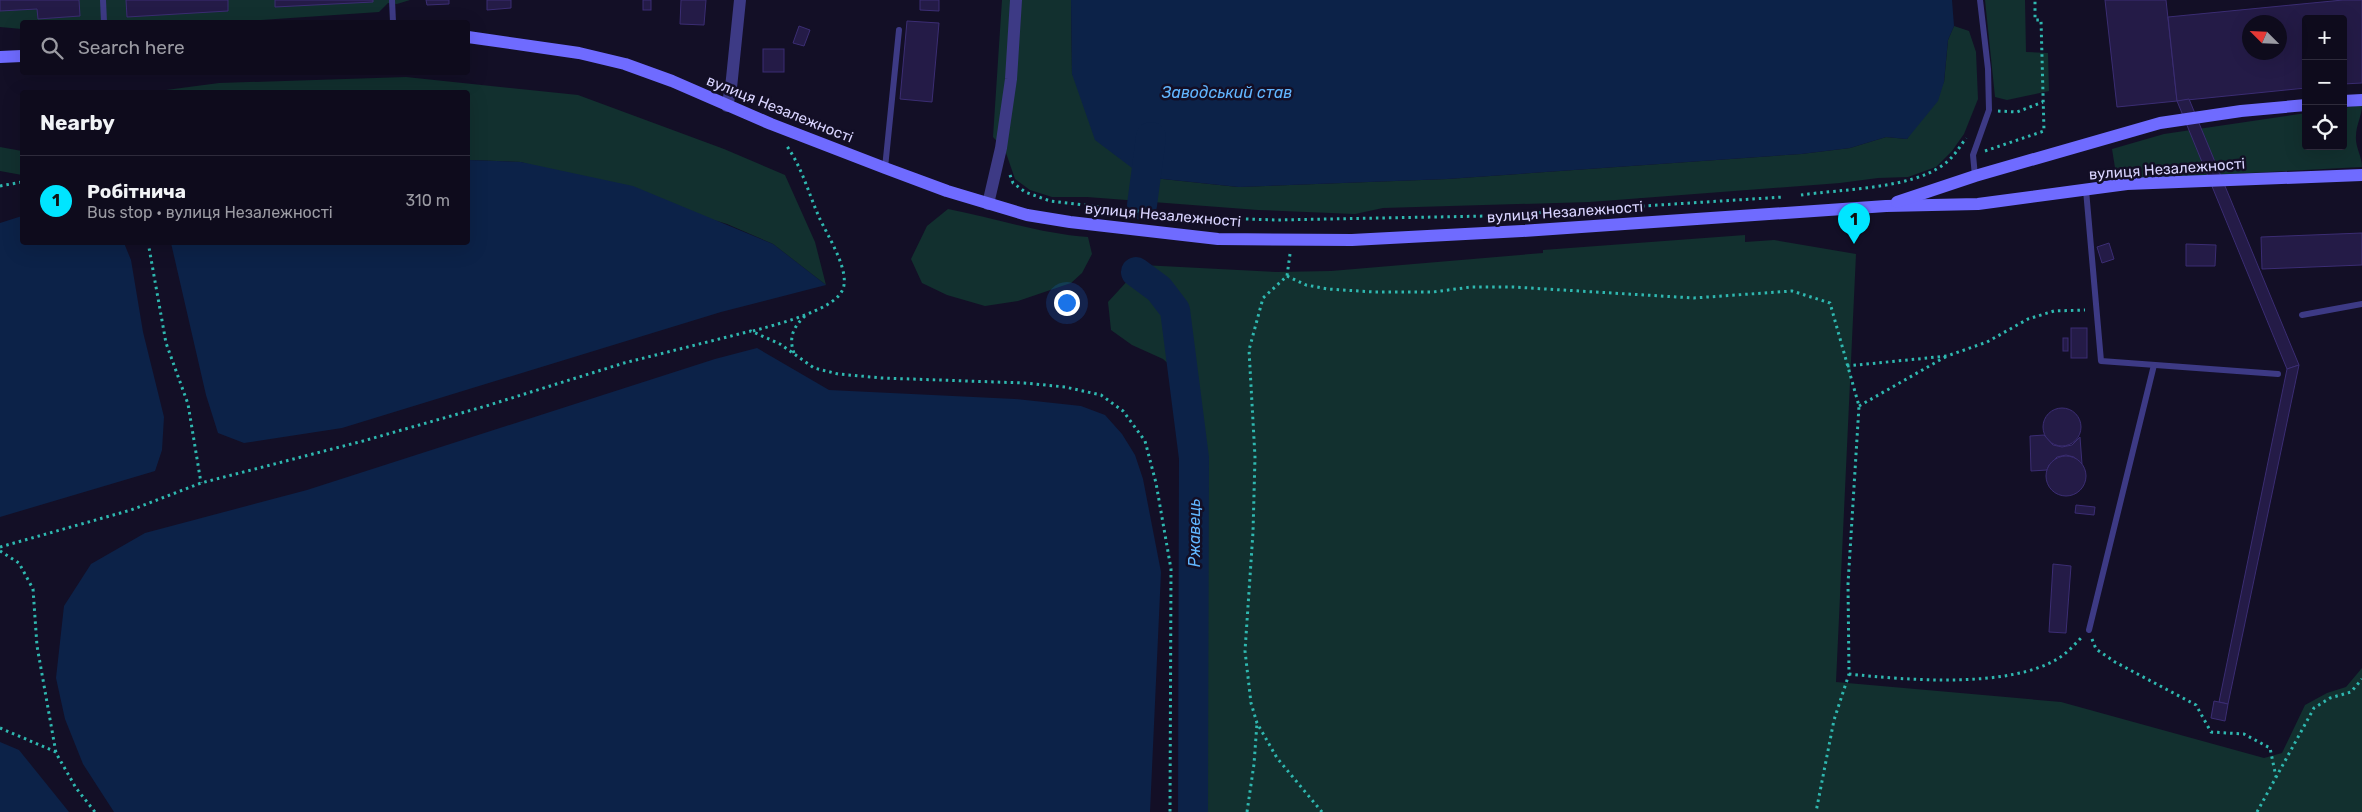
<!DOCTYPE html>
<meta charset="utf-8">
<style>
body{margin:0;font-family:Rubik,sans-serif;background:#1c1929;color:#f1f3f6}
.controls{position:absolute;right:15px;top:15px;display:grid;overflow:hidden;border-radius:5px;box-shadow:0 5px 20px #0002}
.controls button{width:45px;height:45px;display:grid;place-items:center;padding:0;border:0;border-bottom:1px solid #2e2b3b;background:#0e0b1c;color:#f1f3f6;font:25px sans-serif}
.compass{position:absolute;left:2242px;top:15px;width:45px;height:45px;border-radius:50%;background:#0e0b1c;box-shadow:0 5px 20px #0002;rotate:294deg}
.you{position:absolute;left:1066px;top:302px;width:18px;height:18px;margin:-12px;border:4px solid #fff;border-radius:50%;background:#1a73e8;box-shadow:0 0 0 8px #1a73e833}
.badge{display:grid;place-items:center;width:32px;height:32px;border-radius:50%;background:#00e5ff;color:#111;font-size:16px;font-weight:700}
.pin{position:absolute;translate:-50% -41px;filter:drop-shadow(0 1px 2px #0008)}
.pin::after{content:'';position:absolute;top:26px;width:18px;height:15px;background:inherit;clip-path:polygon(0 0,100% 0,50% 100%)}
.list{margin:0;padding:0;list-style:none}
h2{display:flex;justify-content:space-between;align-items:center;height:65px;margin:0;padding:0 20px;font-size:21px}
h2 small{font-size:16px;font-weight:400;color:#9b9ba3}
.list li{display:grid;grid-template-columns:32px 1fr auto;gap:15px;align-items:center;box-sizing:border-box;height:90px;padding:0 20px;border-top:1px solid #2e2b3b}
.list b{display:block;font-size:19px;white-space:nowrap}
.list p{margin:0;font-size:16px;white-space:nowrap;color:#9b9ba3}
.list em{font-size:16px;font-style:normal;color:#9b9ba3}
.icon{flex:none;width:28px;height:28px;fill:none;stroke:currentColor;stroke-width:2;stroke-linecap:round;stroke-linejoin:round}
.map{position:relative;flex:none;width:2362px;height:812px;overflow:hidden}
.search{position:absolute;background:#0e0b1c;box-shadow:0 5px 20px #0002;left:20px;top:20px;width:450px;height:55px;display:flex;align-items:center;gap:12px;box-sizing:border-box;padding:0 18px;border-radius:5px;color:#9b9ba3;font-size:19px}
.panel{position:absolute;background:#0e0b1c;box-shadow:0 5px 20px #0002;left:20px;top:90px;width:450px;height:155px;border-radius:5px}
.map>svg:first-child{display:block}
.green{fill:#12302f}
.water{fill:#0c2248}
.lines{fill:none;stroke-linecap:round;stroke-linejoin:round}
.river{stroke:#0c2248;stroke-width:30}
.building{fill:#241b47;stroke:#3b2d73;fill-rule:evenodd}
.path{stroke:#2fb8b0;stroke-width:3;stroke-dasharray:2.5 4;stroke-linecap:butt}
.service{stroke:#3d3a85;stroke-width:6}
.minor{stroke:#3d3a85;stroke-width:12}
.secondary{stroke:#6f6bff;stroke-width:12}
.labels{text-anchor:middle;stroke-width:5;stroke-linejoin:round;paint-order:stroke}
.street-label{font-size:15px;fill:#d9d4ff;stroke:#130f26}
.water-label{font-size:16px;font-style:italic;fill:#62b6ff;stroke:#130f26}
</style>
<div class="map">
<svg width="2362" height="812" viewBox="0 0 2362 812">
<rect width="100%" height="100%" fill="#130f26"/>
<g class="green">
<polygon points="0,0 410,0 397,4 388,3 379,12 231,22 22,22 22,29 0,27"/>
<polygon points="1002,0 1071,0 1072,74 1144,177 1238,187 1447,179 1801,154 1850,148 1886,137 1907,139 1944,82 1948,40 1954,26 1969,31 1976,52 1978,99 1964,134 1952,151 1936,167 1908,177 1878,178 1840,183 1590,202 1383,208 1355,214 1258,210 1087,197 1052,197 1030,190 1015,179 1005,150 993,137"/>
<polygon points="1985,0 2025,0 2026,52 2048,53 2049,91 2007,100 1995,97"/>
<polygon points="406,77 578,95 724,149 785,175 815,242 826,285 773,244 727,224 521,162 468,160 468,92 151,92 219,83"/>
<path d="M2362 105C2362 116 2356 125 2356 136 2355 147 2362 156 2362 167L2117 180 2112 149 2164 134 2306 113V146H2343V108Z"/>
<polygon points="0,147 22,151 22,175 0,171"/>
<path d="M948 209C995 218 1040 234 1088 237L1092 254 1082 273 1071 283 1018 301 985 306 947 295 922 283 911 259 927 226Z"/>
<polygon points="1745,235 1745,242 1774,240 1856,254 1836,682 2061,702 2264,758 2282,753 2305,705 2327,693 2346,687 2362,668 2362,812 1204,812 1199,513 1189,436 1185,379 1163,359 1132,345 1111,330 1108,302 1142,265 1277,272 1331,271 1543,253 1543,250"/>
</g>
<g class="water">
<polygon points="1071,0 1952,0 1954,26 1948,40 1944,82 1938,101 1907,139 1886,137 1850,148 1801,154 1447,179 1239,187 1144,177 1095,140 1072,74"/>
<polygon points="468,160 521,162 633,186 773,244 826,285 721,312 342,428 244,443 218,433 206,395 171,243 468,242"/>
<polygon points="22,216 22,242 124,243 131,260 143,332 164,417 162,450 155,471 0,517 0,223"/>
<polygon points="757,348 829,390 1015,399 1081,406 1105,415 1122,434 1135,455 1143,479 1161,572 1150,812 114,812 83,764 65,719 56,678 64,606 91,564 145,533 307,490 715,359"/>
<polygon points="0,742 19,750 69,812 0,812"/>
</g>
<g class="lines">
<g class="river">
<polyline points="1142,205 1151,137"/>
<polyline points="1136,272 1159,289 1175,310 1194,458 1193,812"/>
</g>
</g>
<g class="building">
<polygon points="0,0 79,0 80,16 38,19 37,9 0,11"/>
<polygon points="126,0 228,0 228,11 127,17"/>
<polygon points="275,0 373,0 373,2 275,7"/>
<polygon points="426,0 449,0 449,4 427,5"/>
<polygon points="487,0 511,0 511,8 487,10"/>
<rect x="643" y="0" width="8" height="10"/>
<polygon points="681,0 706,0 704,25 680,24"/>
<polygon points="920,0 939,0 939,11 920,10"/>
<polygon points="2105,0 2166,0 2177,101 2117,107"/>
<path d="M2343 0H2362V83L2343 84V19H2306V88L2177 101 2168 17ZM2250 22H2280V52H2250Z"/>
<polygon points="907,21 939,23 932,102 900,99"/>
<polygon points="799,26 810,30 804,46 793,43"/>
<rect x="763" y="49" width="21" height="23"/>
<polygon points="2189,99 2299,365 2287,369 2177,101"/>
<polygon points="2362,233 2362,265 2262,269 2261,237"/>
<polygon points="2109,243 2114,259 2102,263 2097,247"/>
<polygon points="2186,244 2216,245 2215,266 2186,266"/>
<rect x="2071" y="328" width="16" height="30"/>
<rect x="2063" y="338" width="5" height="13"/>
<polygon points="2299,365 2228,704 2219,702 2287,369"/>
<circle cx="2062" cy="427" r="19"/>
<polygon points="2044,435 2053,445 2062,447 2072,445 2080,437 2082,464 2074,457 2066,455 2057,457 2049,465 2047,470 2031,471 2030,436"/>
<circle cx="2066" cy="476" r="20"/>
<polygon points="2076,505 2095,507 2094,515 2075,513"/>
<polygon points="2053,564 2071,566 2066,633 2049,632"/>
<polygon points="2214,701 2228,704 2225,721 2211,718"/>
</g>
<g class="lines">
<g class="path">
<polyline points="1998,111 2017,112 2043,102"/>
<polyline points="1985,151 2044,131 2041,20 2035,20 2035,0"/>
<polyline points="1010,175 1013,183 1025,192 1050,201 1188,217 1277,220 1487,216 1783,197"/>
<polyline points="0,186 22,182"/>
<path d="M1801 195C1842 189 1910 189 1943 165 1953 158 1959 148 1966 138"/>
<polyline points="148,242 166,343 188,404 201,483"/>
<polyline points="1290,254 1287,276 1263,298 1249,350 1255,457 1253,532 1245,651 1251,703 1257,723 1277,758 1322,812"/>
<polyline points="1287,276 1306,285 1328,289 1374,292 1433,292 1471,287 1513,287 1694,298 1792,291 1830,303 1859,406 1848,584 1849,674 1834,720 1816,812"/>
<path d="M753 331C774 325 832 311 842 291 852 273 827 235 819 217 808 192 802 167 786 145"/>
<path d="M794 353C788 337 794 326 806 315"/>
<polyline points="1847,366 1947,356 1987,342 2028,319 2054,311 2085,310"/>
<polyline points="1859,406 1947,356"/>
<polyline points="0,547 131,510 201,483 363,441 486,406 624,363 751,331 780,344 814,368 838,374 882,378 1024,383 1065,387 1101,395 1123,411 1145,441 1156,483 1171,569 1170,812"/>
<polyline points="0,551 19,563 33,589 37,646 56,753 76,788 95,812"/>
<polyline points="2092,639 2096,649 2115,662 2196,705 2211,732 2244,734 2270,748 2276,777"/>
<path d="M1849 674C1907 680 2009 689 2059 658 2067 653 2075 644 2082 637"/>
<polyline points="0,728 56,752"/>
<polyline points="1247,812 1254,764 1257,723"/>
<polyline points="2257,812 2314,708 2330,698 2351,692 2362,679"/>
</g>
<g class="service">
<polyline points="103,0 104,22"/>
<polyline points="392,0 393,22"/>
<polyline points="885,168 899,30"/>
<polyline points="1975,176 1973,155 1989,110 1988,69 1980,0"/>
<polyline points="2086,190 2101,361 2278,374"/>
<polyline points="2302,315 2362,304"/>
<polyline points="2089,630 2154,365"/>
</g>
<g class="minor">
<polyline points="727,106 731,88 740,0"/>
<polyline points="988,204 1001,148 1011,79 1016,0"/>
</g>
<g class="secondary">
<polyline points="468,37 579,53 625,64 672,81 771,124 885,168 947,191 1027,215 1070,222 1218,239 1352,240 1522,231 1886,206 1978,204 2127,184 2362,175"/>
<polyline points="0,57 22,56"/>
<polyline points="2343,101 2362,100"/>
<polyline points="1897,202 1975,176 2160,123 2241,111 2306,105"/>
</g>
</g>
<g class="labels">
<g class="street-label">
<text transform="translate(780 109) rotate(22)" y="5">вулиця Незалежності</text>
<text transform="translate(2167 169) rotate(-4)" y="5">вулиця Незалежності</text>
<text transform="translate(1565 212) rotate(-4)" y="5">вулиця Незалежності</text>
<text transform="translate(1163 215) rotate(5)" y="5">вулиця Незалежності</text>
</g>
<g class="water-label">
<text x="1227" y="98">Заводський став</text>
<text transform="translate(1194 533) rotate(-90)" y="6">Ржавець</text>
</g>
</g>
</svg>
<div class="controls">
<button>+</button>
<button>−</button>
<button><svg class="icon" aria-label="locate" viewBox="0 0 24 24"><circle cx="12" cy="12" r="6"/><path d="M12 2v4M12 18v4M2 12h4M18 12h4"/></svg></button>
</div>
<svg class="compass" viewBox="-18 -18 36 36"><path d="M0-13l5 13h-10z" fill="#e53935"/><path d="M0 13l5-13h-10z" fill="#9b9ba3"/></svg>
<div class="you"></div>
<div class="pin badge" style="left:1854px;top:244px">1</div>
<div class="search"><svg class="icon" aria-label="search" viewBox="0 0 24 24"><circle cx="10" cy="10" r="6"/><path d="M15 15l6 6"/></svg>Search here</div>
<section class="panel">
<h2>Nearby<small></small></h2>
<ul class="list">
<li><span class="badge">1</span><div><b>Робітнича</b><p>Bus stop · вулиця Незалежності</p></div><em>310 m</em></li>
</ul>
</section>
</div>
